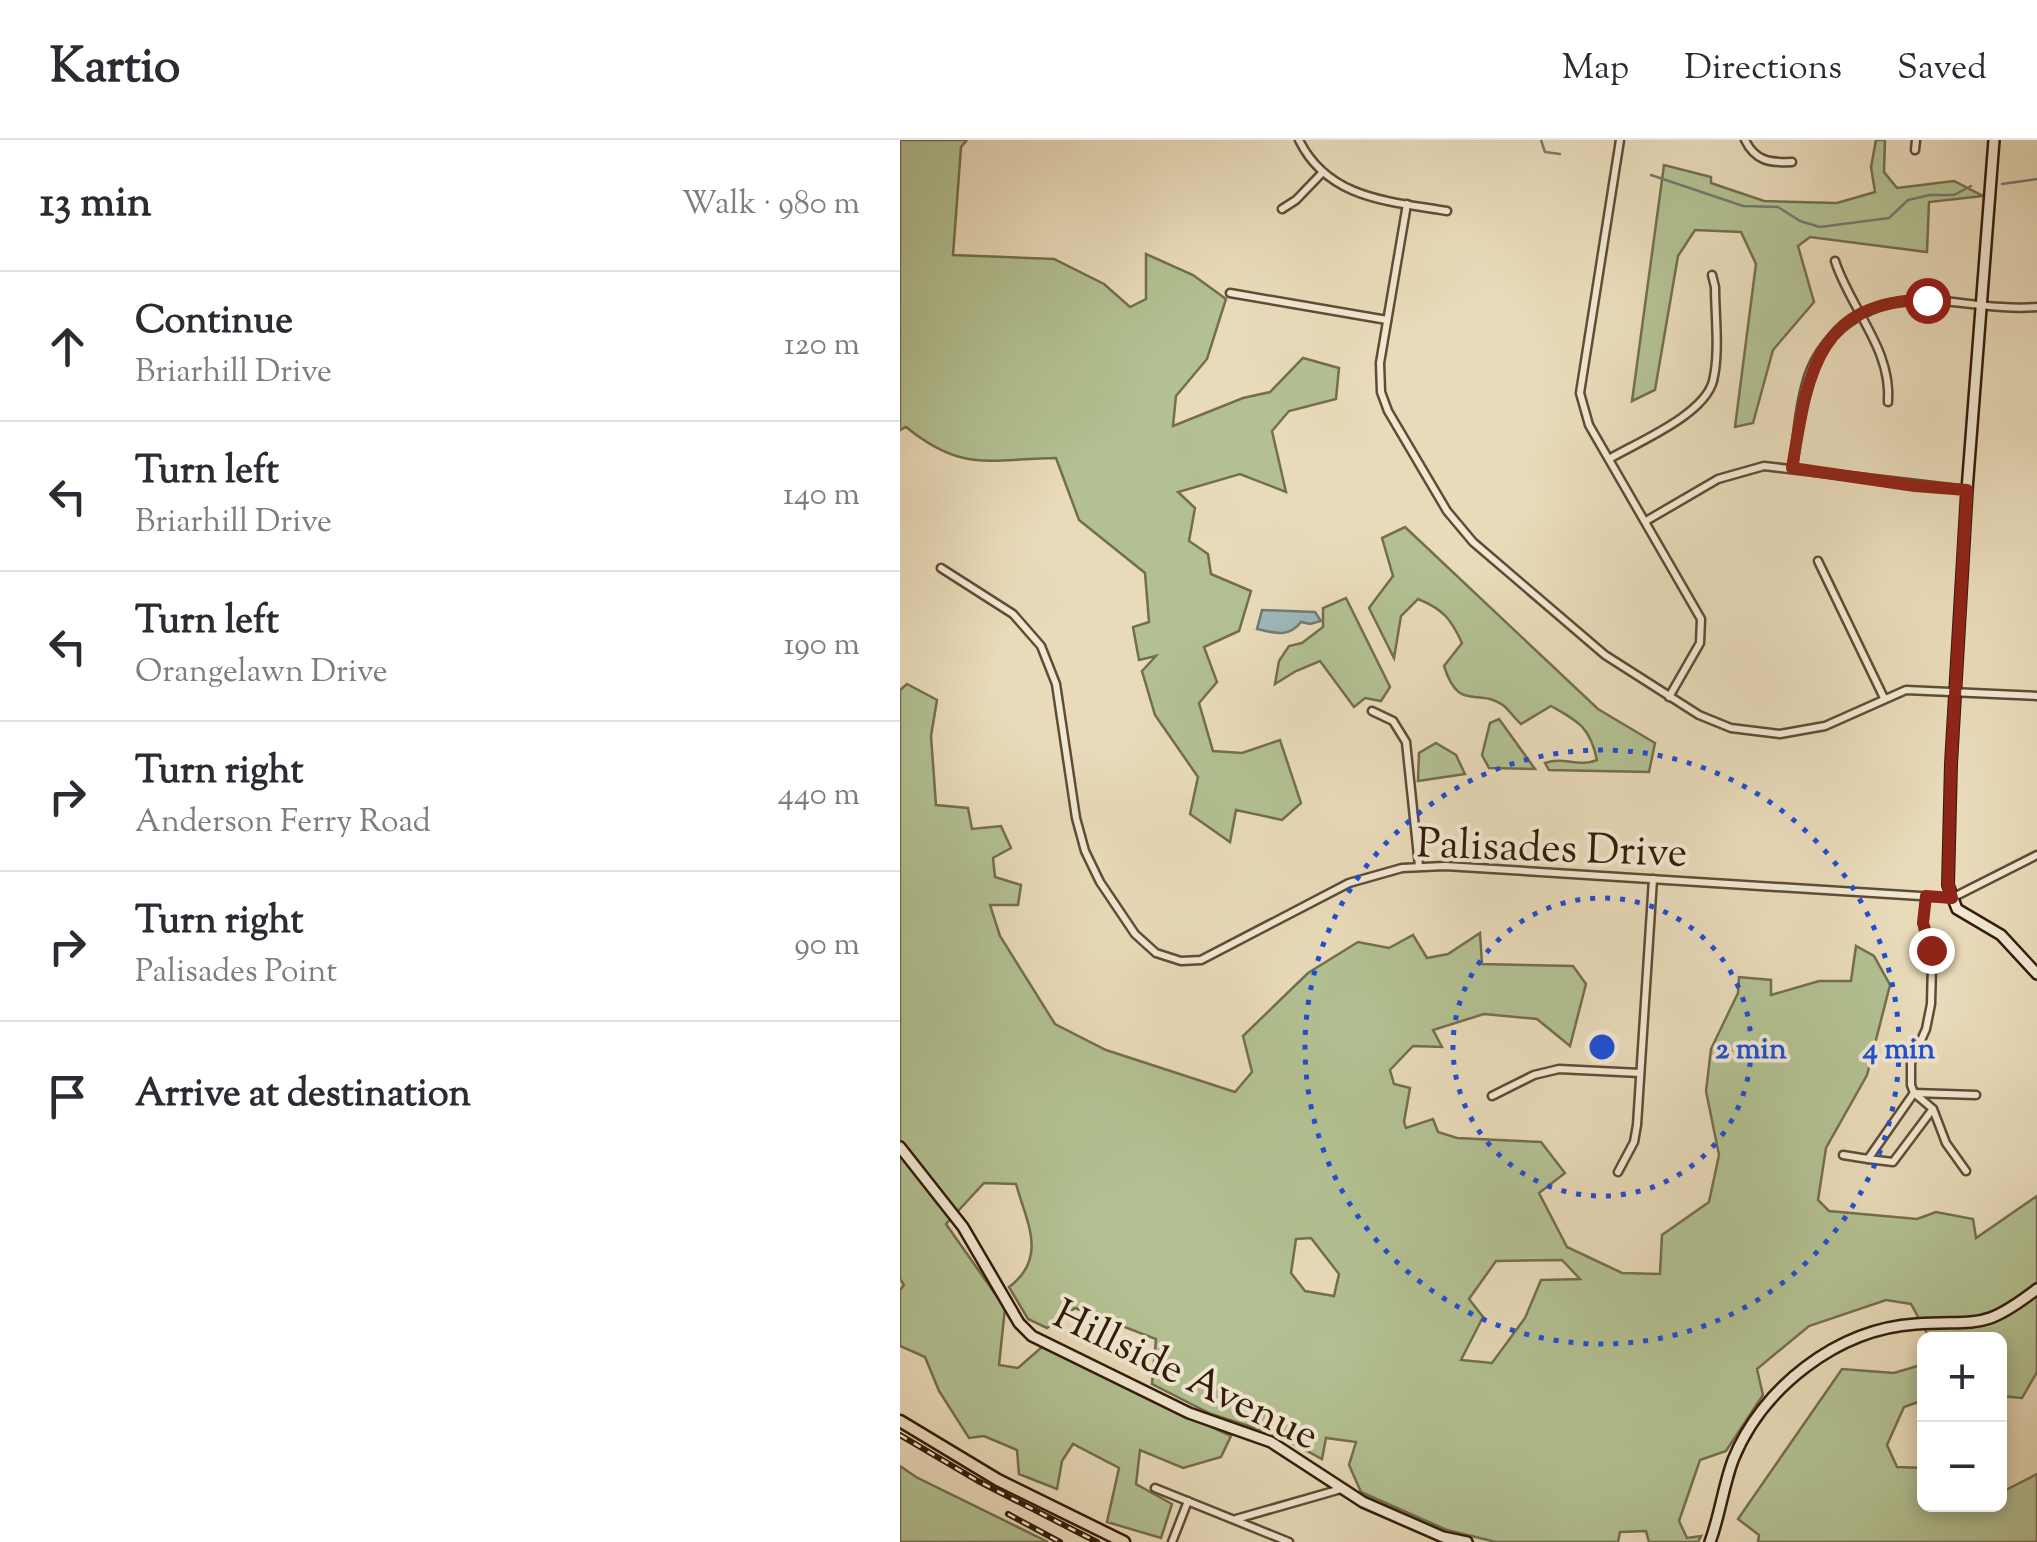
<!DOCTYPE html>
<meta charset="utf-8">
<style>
body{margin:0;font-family:"Sorts Mill Goudy",serif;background:#f7f7f7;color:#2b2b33}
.controls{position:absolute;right:30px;bottom:30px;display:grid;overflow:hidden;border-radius:15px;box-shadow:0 5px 15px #0003}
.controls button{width:90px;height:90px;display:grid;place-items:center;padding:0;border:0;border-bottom:2px solid #e1e1e2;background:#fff;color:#2b2b33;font:50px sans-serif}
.stop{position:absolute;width:30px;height:30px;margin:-22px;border:8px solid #8f2418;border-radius:50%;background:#fff}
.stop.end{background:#8f2418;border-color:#fff;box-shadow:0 2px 10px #0008}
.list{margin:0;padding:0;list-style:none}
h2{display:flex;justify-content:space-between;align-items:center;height:130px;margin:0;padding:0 40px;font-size:42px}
h2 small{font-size:32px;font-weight:400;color:#7c7c81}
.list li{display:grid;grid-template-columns:65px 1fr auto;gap:30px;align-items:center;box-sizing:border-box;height:150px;padding:0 40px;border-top:2px solid #e1e1e2}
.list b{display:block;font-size:38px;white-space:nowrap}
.list p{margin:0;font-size:32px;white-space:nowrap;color:#7c7c81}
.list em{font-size:32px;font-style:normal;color:#7c7c81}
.icon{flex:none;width:55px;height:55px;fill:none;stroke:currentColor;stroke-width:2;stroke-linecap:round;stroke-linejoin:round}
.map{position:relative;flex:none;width:1137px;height:1402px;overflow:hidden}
header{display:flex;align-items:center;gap:60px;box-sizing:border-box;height:140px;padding:0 50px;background:#fff;border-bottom:2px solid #e1e1e2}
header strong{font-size:48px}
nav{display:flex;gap:55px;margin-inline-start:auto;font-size:35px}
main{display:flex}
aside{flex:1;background:#fff}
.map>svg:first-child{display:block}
.green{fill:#b3c192;stroke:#736e4e;stroke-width:2.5;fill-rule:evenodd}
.water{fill:#9db8bc;stroke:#737a74;stroke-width:2.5}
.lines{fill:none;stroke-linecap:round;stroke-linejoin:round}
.stream{stroke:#737a74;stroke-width:2.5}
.street-casing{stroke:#604c35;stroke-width:11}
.secondary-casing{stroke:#331c09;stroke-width:14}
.primary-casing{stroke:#331c09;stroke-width:15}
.street{stroke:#f1e8d2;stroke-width:6}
.secondary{stroke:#f1e8d2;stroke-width:9}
.primary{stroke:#e9dbba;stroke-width:10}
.rail-casing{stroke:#331c09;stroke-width:6}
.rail{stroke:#f1e8d2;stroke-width:2.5;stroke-dasharray:8;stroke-linecap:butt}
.route{stroke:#8f2418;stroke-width:12}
.ring{fill:none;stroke:#1d4ed8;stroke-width:5;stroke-dasharray:5 10}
.labels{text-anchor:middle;stroke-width:8;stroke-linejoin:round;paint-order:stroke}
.street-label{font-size:42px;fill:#331c09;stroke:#f1e8d2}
.centre{fill:#1d4ed8;stroke:#f1e8d2;stroke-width:5}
.ring-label{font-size:30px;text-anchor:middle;font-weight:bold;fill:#1d4ed8;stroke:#f1e8d2;stroke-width:8;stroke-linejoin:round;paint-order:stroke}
</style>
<header>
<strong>Kartio</strong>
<nav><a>Map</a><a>Directions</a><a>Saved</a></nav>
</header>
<main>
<aside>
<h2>13 min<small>Walk · 980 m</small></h2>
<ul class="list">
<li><svg class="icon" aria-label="ahead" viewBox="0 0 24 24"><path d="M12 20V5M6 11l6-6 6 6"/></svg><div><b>Continue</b><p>Briarhill Drive</p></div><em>120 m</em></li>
<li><svg class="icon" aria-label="left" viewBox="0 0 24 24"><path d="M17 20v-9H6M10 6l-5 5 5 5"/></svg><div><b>Turn left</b><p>Briarhill Drive</p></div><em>140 m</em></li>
<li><svg class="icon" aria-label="left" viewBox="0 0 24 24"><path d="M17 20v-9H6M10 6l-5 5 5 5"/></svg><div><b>Turn left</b><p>Orangelawn Drive</p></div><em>190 m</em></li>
<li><svg class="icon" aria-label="right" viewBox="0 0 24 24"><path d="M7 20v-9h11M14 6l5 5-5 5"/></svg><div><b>Turn right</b><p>Anderson Ferry Road</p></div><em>440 m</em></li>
<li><svg class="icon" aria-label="right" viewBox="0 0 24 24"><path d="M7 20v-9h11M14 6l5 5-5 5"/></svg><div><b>Turn right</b><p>Palisades Point</p></div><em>90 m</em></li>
<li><svg class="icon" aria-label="arrive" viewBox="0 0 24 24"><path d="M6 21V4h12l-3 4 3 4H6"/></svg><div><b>Arrive at destination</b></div></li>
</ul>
</aside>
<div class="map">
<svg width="1137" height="1402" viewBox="0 0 1137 1402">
<rect width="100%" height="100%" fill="#e9dbba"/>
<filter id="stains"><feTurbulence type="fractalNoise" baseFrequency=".002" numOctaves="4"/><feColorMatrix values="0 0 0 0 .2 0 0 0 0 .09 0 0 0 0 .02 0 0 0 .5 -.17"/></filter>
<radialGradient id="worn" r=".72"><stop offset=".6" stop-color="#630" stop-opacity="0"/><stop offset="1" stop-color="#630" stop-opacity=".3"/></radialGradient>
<g class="green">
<path d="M0 0H67L61 7 53 115 154 119 204 144 230 167 246 159V114L293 135 326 159 307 219 276 256 273 286 343 258 370 252 403 218 439 228 436 259 389 271 372 291 386 352 340 334 278 352 295 368 289 401 308 414 311 434 351 451 339 491 304 507 317 542 299 563 313 611 342 613 380 600 401 663 382 680 336 670 330 702 290 674 298 637 255 575 242 531 256 516 239 520 233 487 249 482 245 433 179 380 156 318C88 319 63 333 6 287L0 290Z"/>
<polygon points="976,0 985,0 984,32 997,48 1054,41 1083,56 1029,62 1027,112 910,97 898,106 914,162 873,210 853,283 835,287 856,124 841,92 795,90 778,116 755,250 732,261 764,25 811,37 811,43 864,61 937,63 975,52 971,27"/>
<path d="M505 387 698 569 755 603 749 632 649 630 645 623C664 616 678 628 697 620 690 587 679 582 651 566L621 584C615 579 609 570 603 565 576 547 559 573 544 526L562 503C551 479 543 469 518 459L501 476 494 518 469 468 493 436 482 398Z"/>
<polygon points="446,458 490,547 481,561 465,558 454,567 420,521 396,531 375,544 379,521 389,506 402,503 423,487 423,468"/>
<path d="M7 544 37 560 31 596 36 665 68 668 72 689 101 686 111 708 93 718 95 737 121 745 118 765H90L100 796 155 884 206 910 335 952 352 932 343 896 408 833 458 802 489 808 513 795 527 818 548 814 580 793 582 824 673 826 686 844 670 906 637 879 584 874 533 890 542 907 513 906 490 930 494 944 510 948 504 982 506 988 533 979 538 992 557 998 641 1002 665 1033 639 1053 667 1107 722 1133 760 1134 762 1095 809 1062 819 1015 806 951 811 909 838 853 839 837 871 840V855L919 841H951L956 806 974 816 990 845 967 935 926 1008 918 1060 929 1071 1017 1079 1036 1072 1073 1079 1076 1098 1137 1056V1232L1122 1258 1100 1256V1200L1030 1199 1011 1164 986 1160 909 1186 857 1229 863 1255 826 1311 800 1320 779 1381 787 1398 801 1396 798 1402H749L746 1391 720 1392 718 1402H596L547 1390 461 1352 449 1325 456 1302 426 1298 422 1319 377 1295 311 1274 252 1244 256 1199 175 1168 147 1188 128 1179 109 1147C148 1118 127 1083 116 1044L84 1043 46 1084 105 1168 99 1225 118 1228 142 1207 331 1296 321 1317 283 1328 240 1310 236 1344 272 1364 261 1398 207 1382 219 1328 173 1304 162 1321 157 1349 119 1334 117 1310 84 1296 69 1298 39 1251 25 1217 0 1206V1150L4 1145 0 1139V550ZM411 1098 439 1134 434 1156 405 1151 391 1133 396 1099ZM662 1120 680 1139 641 1140 625 1178 592 1223 561 1220 583 1177 569 1159 596 1121Z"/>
<polygon points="599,579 635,629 589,628 582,615 590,583"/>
<polygon points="536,603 556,615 565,634 518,641 519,613"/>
<polygon points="1024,1224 1024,1260 1004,1267 987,1305 997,1327 1024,1328 1024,1364 1100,1364 1100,1353 1137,1334 1137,1402 858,1402 859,1395 838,1379 942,1229 994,1233"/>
<polygon points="0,1326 16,1337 148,1402 0,1402"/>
</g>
<path class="water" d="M362 470 415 472 421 481 410 484 401 482C389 498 374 493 357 489Z"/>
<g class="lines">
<g class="stream">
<polyline points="641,0 645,12 660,14"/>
<polyline points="751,35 843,66 878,67 900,81 920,87 989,78 1008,60 1030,55 1054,55 1071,46"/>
<polyline points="1102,44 1137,39"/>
</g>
<g class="street-casing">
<g id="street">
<path d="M399 0C428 59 488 61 547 71"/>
<polyline points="720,0 680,253 689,285 801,479 800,503 769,557"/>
<path d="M845 0C855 21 870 23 892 22"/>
<polyline points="1015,10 1016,0"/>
<polyline points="507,64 480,223 481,252 488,271 547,371 573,402 705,515 799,575 831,588 880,594 925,586 1006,550 1137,556"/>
<polyline points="382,69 396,60 422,33"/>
<path d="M935 121C951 170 992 209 988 262"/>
<polyline points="330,153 487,180"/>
<path d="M709 319C738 302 804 275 813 241 820 212 815 176 815 147L812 135"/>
<path d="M893 328C897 298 899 266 908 237 925 186 977 157 1029 160 1065 162 1101 170 1137 167"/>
<polyline points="746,381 818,339 864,326 1067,350"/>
<polyline points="918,421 984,558"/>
<polyline points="41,428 113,474 141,506 156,544 176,678 185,711 200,742 235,794 256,813 281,821 301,820 449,743 502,728 545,726 1052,758 1137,715"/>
<polyline points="472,571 493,581 506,602 519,726"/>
<polyline points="1026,756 1023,783 1032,824 1031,864 1026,889 1011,923 1011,945 1014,953 1033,969 1046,1003 1066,1031"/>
<polyline points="592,956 634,935 659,929 740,933"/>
<polyline points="1032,970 993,1022 968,1019 1014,953 1076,955"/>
<polyline points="943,1015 968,1019"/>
<polyline points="718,1032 734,1002 737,985 753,739"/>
<polyline points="255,1348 389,1402"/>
<polyline points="336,1379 441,1349"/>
<polyline points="272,1402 288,1361"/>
</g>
</g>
<g class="secondary-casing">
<g id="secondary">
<polyline points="1094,0 1067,350 1051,624 1048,745 1057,769 1101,795 1137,834"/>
<polyline points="0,1007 63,1087 119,1183 132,1196 289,1273 371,1302 463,1362 543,1397 567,1402"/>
<path d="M810 1402C820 1375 823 1347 833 1320 862 1248 937 1189 1016 1184 1080 1180 1082 1191 1137 1149"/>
</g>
</g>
<g class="primary-casing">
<polyline id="primary" points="0,1281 98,1340 224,1402"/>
</g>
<use href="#street" class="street"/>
<use href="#secondary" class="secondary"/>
<use href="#primary" class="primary"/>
<g class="rail-casing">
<g id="rail">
<polyline points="0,1295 78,1341 197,1402"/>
<polyline points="108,1374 160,1402"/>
</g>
</g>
<use href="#rail" class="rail"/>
</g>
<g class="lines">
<path class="route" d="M1027 160C914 160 907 240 892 328L1015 346 1067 350 1051 624 1048 744 1052 758 1026 756 1023 783 1031 810"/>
</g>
<g class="ring">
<circle cx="702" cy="907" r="149"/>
<circle cx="702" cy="907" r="297"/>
</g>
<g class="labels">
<g class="street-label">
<text transform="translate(652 706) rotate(2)" y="15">Palisades Drive</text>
<text transform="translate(287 1233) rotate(26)" y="15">Hillside Avenue</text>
</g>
</g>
<circle cx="702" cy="907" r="15" class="centre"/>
<g class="ring-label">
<text x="851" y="918">2 min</text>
<text x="999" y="918">4 min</text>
</g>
<rect width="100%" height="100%" filter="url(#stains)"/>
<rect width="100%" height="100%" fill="url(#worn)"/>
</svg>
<div class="controls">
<button>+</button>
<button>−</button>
</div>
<div class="stop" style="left:1027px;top:160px"></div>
<div class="stop end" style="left:1031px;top:810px"></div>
</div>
</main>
